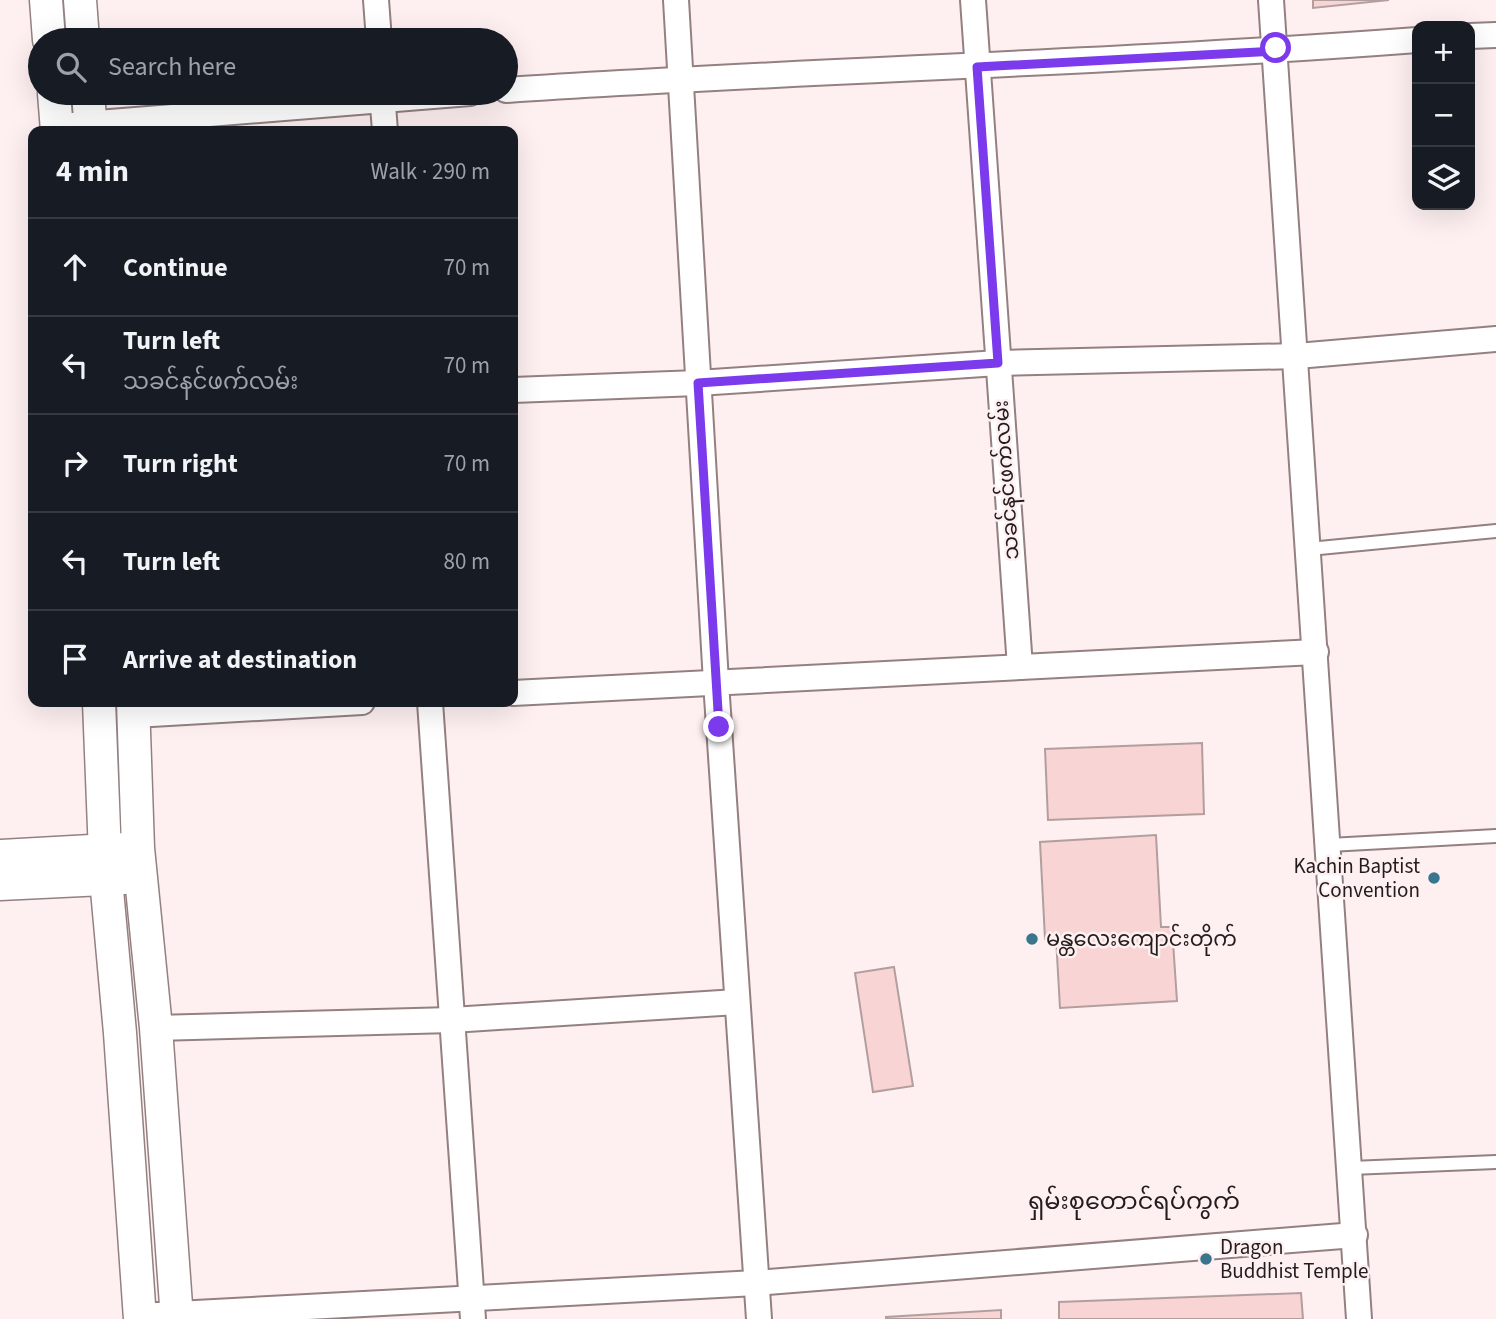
<!DOCTYPE html>
<meta charset="utf-8">
<style>
body{margin:0;font-family:"Source Sans 3","Noto Sans Myanmar",sans-serif;background:#20242c;color:#f1f3f6}
.controls{position:absolute;right:21px;top:21px;display:grid;overflow:hidden;border-radius:14px;box-shadow:0 7px 28px #0002}
.controls button{width:63px;height:63px;display:grid;place-items:center;padding:0;border:0;border-bottom:2px solid #363941;background:#171b24;color:#f1f3f6;font:35px sans-serif}
.stop{position:absolute;width:21px;height:21px;margin:-16px;border:5px solid #7c3aed;border-radius:50%;background:#fff}
.stop.end{background:#7c3aed;border-color:#fff;box-shadow:0 2px 7px #0008}
.list{margin:0;padding:0;list-style:none}
h2{display:flex;justify-content:space-between;align-items:center;height:91px;margin:0;padding:0 28px;font-size:30px}
h2 small{font-size:23px;font-weight:400;color:#9ea1a6}
.list li{display:grid;grid-template-columns:46px 1fr auto;gap:21px;align-items:center;box-sizing:border-box;height:98px;padding:0 28px;border-top:2px solid #363941}
.list b{display:block;font-size:26px;white-space:nowrap}
.list p{margin:0;font-size:23px;white-space:nowrap;color:#9ea1a6}
.list em{font-size:23px;font-style:normal;color:#9ea1a6}
.icon{flex:none;width:38px;height:38px;fill:none;stroke:currentColor;stroke-width:2;stroke-linecap:round;stroke-linejoin:round}
.map{position:relative;flex:none;width:1496px;height:1319px;overflow:hidden}
.search{position:absolute;background:#171b24;box-shadow:0 7px 28px #0002;left:28px;top:28px;width:490px;height:77px;display:flex;align-items:center;gap:18px;box-sizing:border-box;padding:0 24px;border-radius:38px;color:#9ea1a6;font-size:26px}
.panel{position:absolute;background:#171b24;box-shadow:0 7px 28px #0002;left:28px;top:126px;width:490px;height:581px;border-radius:14px}
.map>svg:first-child{display:block}
.building{fill:#f8d4d5;stroke:#b39e9e;stroke-width:2}
.lines{fill:none;stroke-linecap:round;stroke-linejoin:round}
.service-casing{stroke:#948080;stroke-width:16}
.minor-casing{stroke:#948080;stroke-width:28}
.tertiary-casing{stroke:#948080;stroke-width:35}
.service{stroke:#fff;stroke-width:12}
.minor{stroke:#fff;stroke-width:24}
.tertiary{stroke:#fff;stroke-width:32}
.route{stroke:#7c3aed;stroke-width:9}
.poi-dot{fill:#39758c;stroke:#fef0f0;stroke-width:2.5}
.labels{text-anchor:middle;stroke-width:5;stroke-linejoin:round;paint-order:stroke}
.street-label{font-size:21px;fill:#231c1c;stroke:#fef0f0}
.poi-label{font-size:21px;fill:#231c1c;stroke:#fef0f0;text-anchor:start}
.quarter-label{font-size:24px;fill:#231c1c;stroke:#fef0f0}
</style>
<div class="map">
<svg width="1496" height="1319" viewBox="0 0 1496 1319">
<rect width="100%" height="100%" fill="#fef0f0"/>
<g class="building">
<polygon points="1313,0 1389,0 1313,8"/>
<polygon points="1202,743 1204,814 1048,820 1045,749"/>
<polygon points="1156,835 1161,927 1172,927 1177,1001 1060,1008 1056,938 1045,939 1040,842"/>
<polygon points="894,967 913,1086 873,1092 855,973"/>
<polygon points="1301,1293 1303,1319 1059,1319 1059,1302"/>
<polygon points="1001,1310 1001,1319 886,1319 886,1317"/>
</g>
<g class="lines">
<g class="service-casing">
<g id="service">
<polyline points="1309,549 1496,531"/>
<polyline points="1329,845 1496,836"/>
<polyline points="1351,1168 1496,1162"/>
</g>
</g>
<g class="minor-casing">
<g id="minor">
<polyline points="376,0 379,40"/>
<polyline points="676,0 716,682 759,1319"/>
<polyline points="973,0 1020,667"/>
<polyline points="1271,0 1359,1319"/>
<polyline points="1470,36 1496,35"/>
<path d="M506 90C809 70 1114 63 1417 40"/>
<polyline points="382,93 385,131"/>
<polyline points="73,125 470,93"/>
<polyline points="513,390 698,383 998,363 1297,356 1496,339"/>
<polyline points="513,693 1316,652"/>
<polyline points="430,702 473,1319"/>
<polyline points="134,715 362,702"/>
<polyline points="156,1028 452,1020 737,1002"/>
<polyline points="139,1316 756,1283 1355,1235"/>
</g>
</g>
<g class="tertiary-casing">
<g id="tertiary">
<polyline points="46,0 49,40"/>
<polyline points="80,0 83,40"/>
<polyline points="54,93 57,131"/>
<polyline points="88,93 91,131"/>
<polyline points="99,702 106,879 120,1033 140,1319"/>
<polyline points="133,702 138,848 156,1028 177,1319"/>
<polyline points="0,856 127,849"/>
<polyline points="0,884 124,878"/>
</g>
</g>
<use href="#service" class="service"/>
<use href="#minor" class="minor"/>
<use href="#tertiary" class="tertiary"/>
</g>
<g class="lines">
<polyline class="route" points="719,727 698,383 998,363 977,67 1276,51 1276,48"/>
</g>
<g class="poi-dot">
<circle cx="1434" cy="878" r="7"/>
<circle cx="1032" cy="939" r="7"/>
<circle cx="1206" cy="1259" r="7"/>
</g>
<g class="labels">
<g class="street-label">
<text transform="translate(1006 480) rotate(-94)" y="7">သခင်နင်ဖက်လမ်း</text>
</g>
<g class="poi-label">
<text x="1420" y="873" text-anchor="end">Kachin Baptist<tspan x="1420" dy="24">Convention</tspan></text>
<text x="1046" y="946">မန္တလေးကျောင်းတိုက်</text>
<text x="1220" y="1254">Dragon<tspan x="1220" dy="24">Buddhist Temple</tspan></text>
</g>
<g class="quarter-label">
<text x="1134" y="1209">ရှမ်းစုတောင်ရပ်ကွက်</text>
</g>
</g>
</svg>
<div class="controls">
<button>+</button>
<button>−</button>
<button><svg class="icon" aria-label="layers" viewBox="0 0 24 24"><path d="M12 4l9 5-9 5-9-5zM3 14l9 5 9-5"/></svg></button>
</div>
<div class="stop" style="left:1276px;top:48px"></div>
<div class="stop end" style="left:719px;top:727px"></div>
<div class="search"><svg class="icon" aria-label="search" viewBox="0 0 24 24"><circle cx="10" cy="10" r="6"/><path d="M15 15l6 6"/></svg>Search here</div>
<section class="panel">
<h2>4 min<small>Walk · 290 m</small></h2>
<ul class="list">
<li><svg class="icon" aria-label="ahead" viewBox="0 0 24 24"><path d="M12 20V5M6 11l6-6 6 6"/></svg><div><b>Continue</b></div><em>70 m</em></li>
<li><svg class="icon" aria-label="left" viewBox="0 0 24 24"><path d="M17 20v-9H6M10 6l-5 5 5 5"/></svg><div><b>Turn left</b><p>သခင်နင်ဖက်လမ်း</p></div><em>70 m</em></li>
<li><svg class="icon" aria-label="right" viewBox="0 0 24 24"><path d="M7 20v-9h11M14 6l5 5-5 5"/></svg><div><b>Turn right</b></div><em>70 m</em></li>
<li><svg class="icon" aria-label="left" viewBox="0 0 24 24"><path d="M17 20v-9H6M10 6l-5 5 5 5"/></svg><div><b>Turn left</b></div><em>80 m</em></li>
<li><svg class="icon" aria-label="arrive" viewBox="0 0 24 24"><path d="M6 21V4h12l-3 4 3 4H6"/></svg><div><b>Arrive at destination</b></div></li>
</ul>
</section>
</div>
